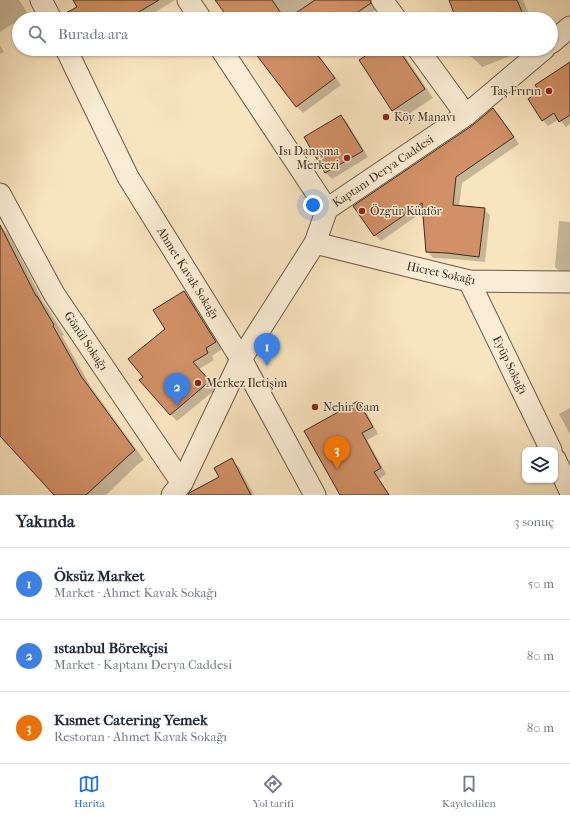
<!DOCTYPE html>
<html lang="tr">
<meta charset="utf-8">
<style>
body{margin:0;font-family:"IM FELL French Canon",serif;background:#f6f6f7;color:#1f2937}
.controls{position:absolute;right:12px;bottom:12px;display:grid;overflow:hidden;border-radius:8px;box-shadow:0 1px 3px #0004}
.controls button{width:36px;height:36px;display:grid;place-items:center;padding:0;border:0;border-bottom:1px solid #e0e1e3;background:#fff;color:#1f2937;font:20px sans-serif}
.you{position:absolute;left:313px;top:205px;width:14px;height:14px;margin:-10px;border:3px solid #fff;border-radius:50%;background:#1a73e8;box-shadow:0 0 0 6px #1a73e833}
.badge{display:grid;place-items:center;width:26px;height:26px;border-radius:50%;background:#1a73e8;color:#fff;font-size:13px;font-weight:700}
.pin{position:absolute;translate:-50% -33px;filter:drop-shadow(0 1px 2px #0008)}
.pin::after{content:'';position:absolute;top:21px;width:14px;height:12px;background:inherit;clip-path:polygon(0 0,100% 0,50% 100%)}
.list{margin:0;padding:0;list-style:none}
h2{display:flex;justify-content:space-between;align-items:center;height:52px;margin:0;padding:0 16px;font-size:17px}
h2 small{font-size:13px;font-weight:400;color:#747a83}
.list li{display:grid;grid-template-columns:26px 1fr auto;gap:12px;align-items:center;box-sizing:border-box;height:72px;padding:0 16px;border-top:1px solid #e0e1e3}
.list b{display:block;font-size:15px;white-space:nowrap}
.list p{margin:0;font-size:13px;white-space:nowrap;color:#747a83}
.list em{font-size:13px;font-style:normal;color:#747a83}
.icon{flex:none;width:22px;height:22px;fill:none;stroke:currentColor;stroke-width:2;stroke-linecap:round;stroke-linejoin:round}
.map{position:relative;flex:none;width:570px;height:495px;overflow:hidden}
.search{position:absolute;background:#fff;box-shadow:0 1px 3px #0004;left:12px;right:12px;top:12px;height:44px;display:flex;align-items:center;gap:10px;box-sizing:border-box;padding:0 14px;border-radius:22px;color:#747a83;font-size:15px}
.sheet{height:268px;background:#fff}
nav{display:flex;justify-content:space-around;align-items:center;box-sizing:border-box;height:56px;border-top:1px solid #e0e1e3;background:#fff;font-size:11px;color:#747a83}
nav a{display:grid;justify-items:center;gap:2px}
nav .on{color:#1a73e8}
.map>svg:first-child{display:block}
.shadow{fill:#0003}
.building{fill:#d19066;stroke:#3e2c21}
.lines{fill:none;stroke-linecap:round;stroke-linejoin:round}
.minor-casing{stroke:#6c5a48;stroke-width:23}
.minor{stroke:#faedd5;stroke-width:21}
.poi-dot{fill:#8f2418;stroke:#faedd5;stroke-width:1.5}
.labels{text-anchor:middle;stroke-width:3;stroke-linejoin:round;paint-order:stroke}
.poi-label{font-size:12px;fill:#3e2c21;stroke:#faedd5;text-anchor:start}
.street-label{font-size:12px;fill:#3e2c21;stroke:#faedd5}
</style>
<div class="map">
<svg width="570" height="495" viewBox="0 0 570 495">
<rect width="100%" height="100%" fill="#f8e4bf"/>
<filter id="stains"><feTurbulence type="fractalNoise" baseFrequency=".005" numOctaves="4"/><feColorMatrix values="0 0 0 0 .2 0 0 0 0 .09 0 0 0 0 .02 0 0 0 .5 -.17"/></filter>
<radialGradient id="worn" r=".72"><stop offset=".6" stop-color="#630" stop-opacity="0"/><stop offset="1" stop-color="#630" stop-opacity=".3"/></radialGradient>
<g class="shadow">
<polygon points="0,0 19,0 28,14 21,19 19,19 19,20 0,32"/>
<polygon points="86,0 175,0 144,19 66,19"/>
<polygon points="217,0 370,0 376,10 363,19 230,19"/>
<polygon points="450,0 523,0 531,19 457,19"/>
<polygon points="0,45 4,52 0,54"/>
<polygon points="253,49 321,49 316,52 341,85 303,113 297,107"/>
<polygon points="378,49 400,49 433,98 401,119 393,110"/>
<polygon points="469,49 529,49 482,67 471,56"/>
<polygon points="570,63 570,124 566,127 559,119 548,126 543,120 540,92"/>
<polygon points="493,109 499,115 519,144 462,183 459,206 484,209 490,215 485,262 454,259 433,258 427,251 424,211 381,241 375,235 473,126"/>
<polygon points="341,116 347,122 368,157 332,179 326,173"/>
<polygon points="559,221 570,222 570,274 561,273 555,267"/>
<polygon points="0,223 2,228 9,235 44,304 47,307 64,335 62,336 91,387 144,460 137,465 106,495 55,495 0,435"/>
<polygon points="184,292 191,299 222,349 212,356 214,360 199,369 216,389 177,421 170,414 144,377"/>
<polygon points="358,402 364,408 378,434 367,440 386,474 379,479 390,495 343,495"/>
<polygon points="570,408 570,434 559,414"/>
<polygon points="231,460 239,467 254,495 209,495"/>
</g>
<g class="building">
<polygon points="73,0 159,0 127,19 63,19 62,15 77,7"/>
<polygon points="215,0 272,0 285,19 229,19"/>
<polygon points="315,0 370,0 371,3 348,19 287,19"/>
<polygon points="449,0 517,0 525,19 456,19"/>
<polygon points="252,49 313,49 335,78 296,107"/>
<polygon points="376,49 398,49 425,89 392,111 359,60"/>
<polygon points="467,49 490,49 470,56"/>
<polygon points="570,62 570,115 559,122 554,113 542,121 528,99 539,91 535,85"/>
<polygon points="493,108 514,137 456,177 453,205 485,208 479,257 447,253 426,252 422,203 374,236 353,206 473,125"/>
<polygon points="341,115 363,151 325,173 304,137"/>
<polygon points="0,225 36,296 37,296 54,325 53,326 81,376 135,450 128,456 86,495 54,495 0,436"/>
<polygon points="184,291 216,342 206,348 208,353 193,362 210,381 170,415 139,380 143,377 128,359 165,329 153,310"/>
<polygon points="358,401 373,427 362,433 381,468 374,472 389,495 340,495 304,431"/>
<polygon points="232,458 251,495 188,495 189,493 219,477 214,468"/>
</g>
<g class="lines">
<g class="minor-casing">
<g id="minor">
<polyline points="41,0 51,19"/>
<polyline points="188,0 201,19"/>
<polyline points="382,0 396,19"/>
<polyline points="551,43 570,27"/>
<polyline points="66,49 128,177 241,359 315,495"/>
<polyline points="221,49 327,209"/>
<polyline points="418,49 466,115"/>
<polyline points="0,194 54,294 182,483"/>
<polyline points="315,243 469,281 570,282"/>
<polyline points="469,281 551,450"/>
<polyline points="555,459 570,491"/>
<polyline points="172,495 182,483 241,359 315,243 327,209 466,115 544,49"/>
</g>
</g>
<use href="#minor" class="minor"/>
</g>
<g class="poi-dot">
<circle cx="549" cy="91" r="4"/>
<circle cx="386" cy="117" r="4"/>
<circle cx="347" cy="158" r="4"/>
<circle cx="362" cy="211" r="4"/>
<circle cx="198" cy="383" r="4"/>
<circle cx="315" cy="407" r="4"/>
</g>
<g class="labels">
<g class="poi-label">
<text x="541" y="95" text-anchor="end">Taş Frırın</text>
<text x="394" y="121">Köy Manavı</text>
<text x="339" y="155" text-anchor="end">Isı Danışma<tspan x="339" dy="14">Merkezi</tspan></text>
<text x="370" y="215">Özgür Küaför</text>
<text x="206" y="387">Merkez Iletişim</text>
<text x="323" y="411">Nehir Cam</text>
</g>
<g class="street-label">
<text transform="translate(383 171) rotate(-34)" y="4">Kaptanı Derya Caddesi</text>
<text transform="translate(188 273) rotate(58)" y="4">Ahmet Kavak Sokağı</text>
<text transform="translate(441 273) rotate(12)" y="4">Hicret Sokağı</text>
<text transform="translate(86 341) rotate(56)" y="4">Gönül Sokağı</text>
<text transform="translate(510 365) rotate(64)" y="4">Eyüp Sokağı</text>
</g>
</g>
<rect width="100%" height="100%" filter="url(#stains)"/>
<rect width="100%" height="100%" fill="url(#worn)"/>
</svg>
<div class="controls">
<button><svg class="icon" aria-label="layers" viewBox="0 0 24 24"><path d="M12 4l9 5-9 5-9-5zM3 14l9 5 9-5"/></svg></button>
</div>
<div class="you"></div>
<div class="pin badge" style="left:267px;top:366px;background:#3f7fe0">1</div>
<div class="pin badge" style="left:177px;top:406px;background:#3f7fe0">2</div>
<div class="pin badge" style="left:337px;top:469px;background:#e8710a">3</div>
<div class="search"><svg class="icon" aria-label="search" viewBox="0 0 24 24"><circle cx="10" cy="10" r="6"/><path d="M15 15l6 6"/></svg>Burada ara</div>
</div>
<section class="sheet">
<h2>Yakında<small>3 sonuç</small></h2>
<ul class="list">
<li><span class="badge" style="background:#3f7fe0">1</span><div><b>Öksüz Market</b><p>Market · Ahmet Kavak Sokağı</p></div><em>50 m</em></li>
<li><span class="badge" style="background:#3f7fe0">2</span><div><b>ıstanbul Börekçisi</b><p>Market · Kaptanı Derya Caddesi</p></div><em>80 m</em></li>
<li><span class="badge" style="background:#e8710a">3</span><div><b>Kısmet Catering Yemek</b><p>Restoran · Ahmet Kavak Sokağı</p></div><em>80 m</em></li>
</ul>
</section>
<nav>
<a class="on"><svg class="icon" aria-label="map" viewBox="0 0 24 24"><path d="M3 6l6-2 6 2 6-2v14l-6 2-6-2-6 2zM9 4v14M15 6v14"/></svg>Harita</a>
<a><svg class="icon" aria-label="directions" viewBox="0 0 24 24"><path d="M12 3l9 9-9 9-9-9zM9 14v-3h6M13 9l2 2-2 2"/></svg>Yol tarifi</a>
<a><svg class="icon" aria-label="saved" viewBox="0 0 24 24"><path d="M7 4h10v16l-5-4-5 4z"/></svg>Kaydedilen</a>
</nav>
